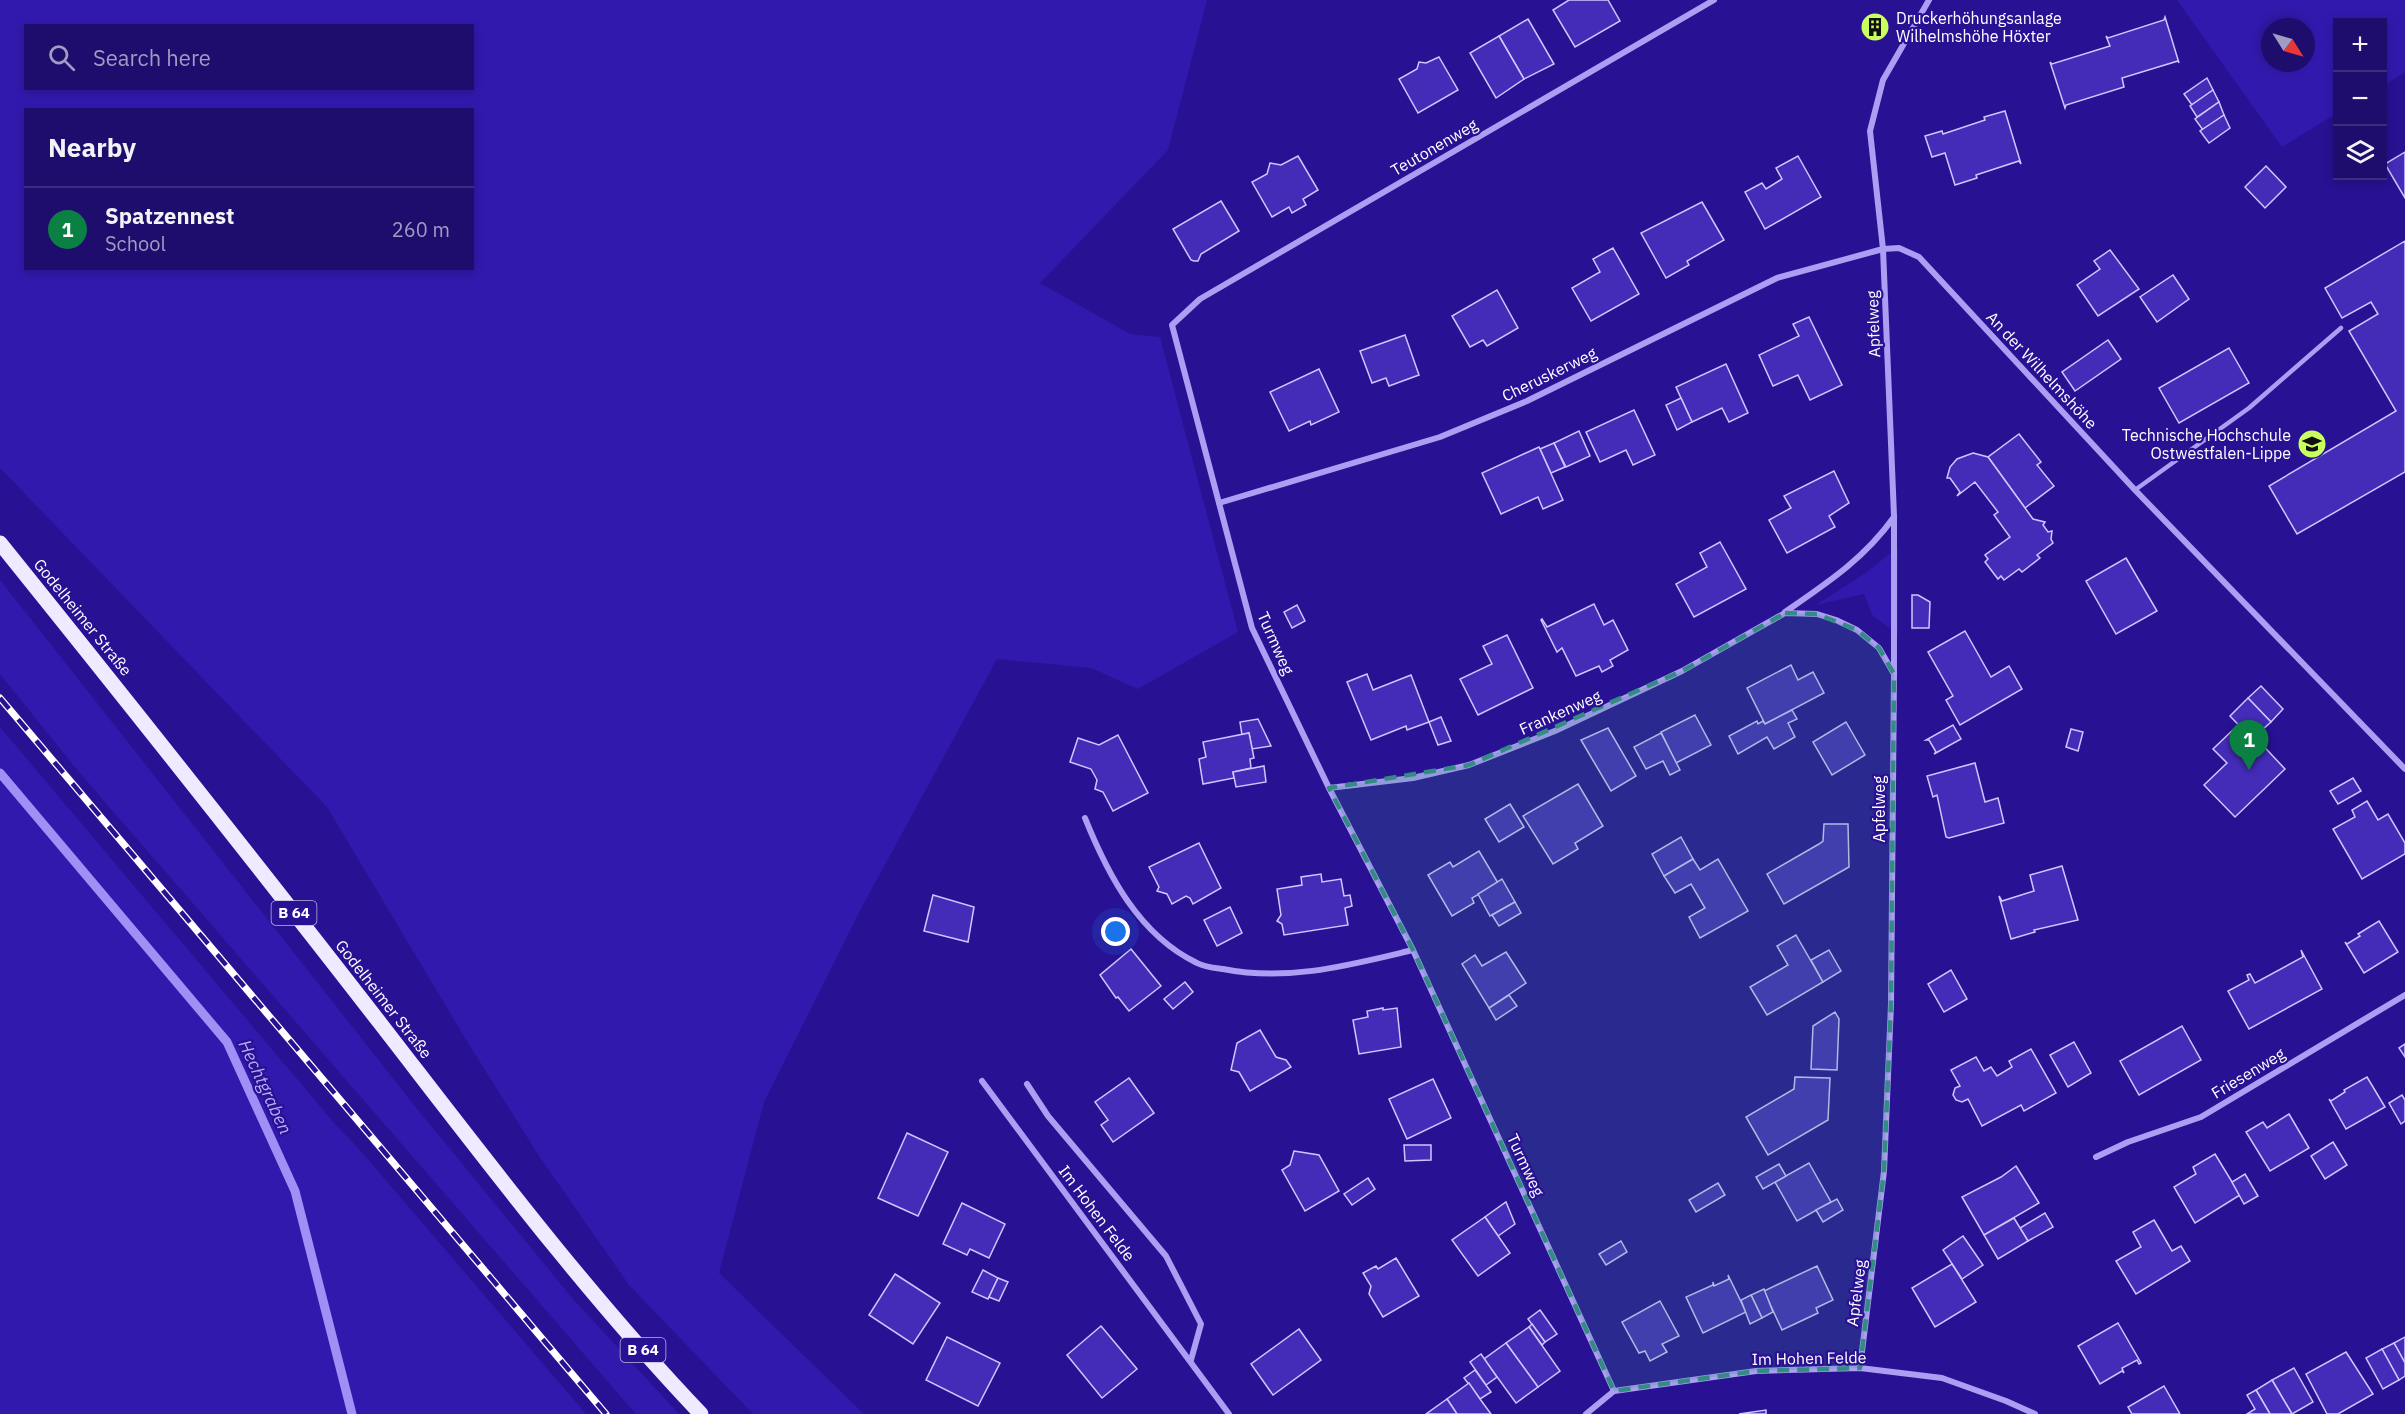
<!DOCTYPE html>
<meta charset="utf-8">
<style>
body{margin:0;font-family:"IBM Plex Sans",sans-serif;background:#271673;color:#f1f3f6}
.controls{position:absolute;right:18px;top:18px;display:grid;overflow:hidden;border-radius:0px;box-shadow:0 3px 9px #0003}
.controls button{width:54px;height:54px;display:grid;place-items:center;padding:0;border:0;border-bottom:2px solid #3c2d81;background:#1f0d6e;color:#f1f3f6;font:30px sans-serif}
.compass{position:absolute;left:2261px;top:18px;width:54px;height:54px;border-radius:50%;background:#1f0d6e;box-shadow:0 3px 9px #0003;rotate:127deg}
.you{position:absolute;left:1116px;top:932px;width:21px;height:21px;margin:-15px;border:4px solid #fff;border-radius:50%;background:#1a73e8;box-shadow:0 0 0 9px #1a73e833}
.badge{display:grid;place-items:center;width:39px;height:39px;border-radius:50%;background:#0b8043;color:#fff;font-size:20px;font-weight:700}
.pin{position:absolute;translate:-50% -50px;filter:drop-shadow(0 2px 3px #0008)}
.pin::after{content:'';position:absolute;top:32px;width:21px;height:18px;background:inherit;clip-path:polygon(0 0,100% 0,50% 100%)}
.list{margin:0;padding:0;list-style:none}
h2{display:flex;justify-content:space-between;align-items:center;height:78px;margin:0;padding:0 24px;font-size:26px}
h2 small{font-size:20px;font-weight:400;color:#a19cc2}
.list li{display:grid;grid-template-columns:39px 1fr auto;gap:18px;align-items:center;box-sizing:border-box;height:84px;padding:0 24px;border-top:2px solid #3c2d81}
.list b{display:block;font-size:22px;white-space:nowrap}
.list p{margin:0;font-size:20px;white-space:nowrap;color:#a19cc2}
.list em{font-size:20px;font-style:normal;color:#a19cc2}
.icon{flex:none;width:33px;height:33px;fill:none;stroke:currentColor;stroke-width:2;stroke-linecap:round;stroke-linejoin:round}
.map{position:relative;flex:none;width:2405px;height:1414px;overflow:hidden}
.search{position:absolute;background:#1f0d6e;box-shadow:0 3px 9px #0003;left:24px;top:24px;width:450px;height:66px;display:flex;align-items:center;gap:15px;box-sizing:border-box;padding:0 21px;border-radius:0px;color:#a19cc2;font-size:22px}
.panel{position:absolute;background:#1f0d6e;box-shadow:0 3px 9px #0003;left:24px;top:108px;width:450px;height:162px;border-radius:0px}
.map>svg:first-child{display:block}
.green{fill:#3219ad;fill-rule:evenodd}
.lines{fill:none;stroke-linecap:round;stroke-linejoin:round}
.stream{stroke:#a090f6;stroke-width:9}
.building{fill:#442cb8;stroke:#cfc6fd;stroke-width:1.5}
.lane{stroke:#ac9ef3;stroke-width:4.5}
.street{stroke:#ac9ef3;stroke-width:6}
.primary{stroke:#efeaff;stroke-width:15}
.rail-casing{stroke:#fff;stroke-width:7}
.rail{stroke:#291193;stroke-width:4.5;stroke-dasharray:14;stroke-linecap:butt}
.marked{fill:#338b84;fill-opacity:0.2;stroke:#338b84;stroke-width:4.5;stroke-dasharray:12 8;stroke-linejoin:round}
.labels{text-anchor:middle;stroke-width:4.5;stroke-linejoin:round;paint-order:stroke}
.shield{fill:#291193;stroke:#bfb8df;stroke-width:1.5}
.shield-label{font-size:15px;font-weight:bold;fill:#fff}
.poi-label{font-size:16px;fill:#fff;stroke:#291193;text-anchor:start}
.street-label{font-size:16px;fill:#fff;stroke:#291193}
.water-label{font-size:18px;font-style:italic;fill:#b7aafa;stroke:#291193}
</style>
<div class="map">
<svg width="2405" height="1414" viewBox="0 0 2405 1414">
<rect width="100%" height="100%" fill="#291193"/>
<g class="green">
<path d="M0 0H1207L1168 150 1040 283 1130 334 1160 337 1238 632 1138 689 1091 668 997 659 863 905 764 1102 719 1273 864 1414H753L629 1285 539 1156 468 1043 327 807 0 468ZM26 26H472V88H26ZM26 110H472V268H26Z"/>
<path d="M2177 0H2405V72L2383 86 2382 22H2338L2337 113 2282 147ZM2270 27H2306V63H2270Z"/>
<polygon points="1898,547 1898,634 1873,616 1864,594 1816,605 1867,572"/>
<polygon points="0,580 414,1105 573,1299 679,1414 636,1414 78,771 0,674"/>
<polygon points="0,727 335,1124 359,1149 586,1414 0,1414"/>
</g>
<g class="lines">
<polyline class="stream" points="0,773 227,1042 295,1191 352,1414"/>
</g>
<g class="building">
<polygon points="1569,0 1608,0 1620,21 1575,47 1553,10"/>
<polygon points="2165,17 2179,63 2178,61 2122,78 2124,87 2066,105 2065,108 2050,62 2052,64 2110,46 2106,36 2108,38 2164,20"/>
<polygon points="1528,19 1554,64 1524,79 1499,36"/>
<polygon points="1875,19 1883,25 1876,36 1867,29"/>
<polygon points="1499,36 1524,79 1496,98 1470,53"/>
<polygon points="1439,57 1458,90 1418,113 1399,79 1417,69 1419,62 1426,63"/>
<polygon points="2207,78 2213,90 2192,105 2184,94"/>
<polygon points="2213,90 2219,102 2197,117 2190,106"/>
<polygon points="2219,102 2224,115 2203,130 2195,119"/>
<polygon points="2005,111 2021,164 2019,161 1976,175 1977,178 1955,185 1945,153 1932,157 1925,136 1942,131 1943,134 1985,120 1984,117"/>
<polygon points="2224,115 2230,128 2209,143 2200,131"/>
<polygon points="2405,152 2405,198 2385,164"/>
<polygon points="1298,156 1318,190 1303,199 1306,205 1292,213 1289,207 1272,217 1252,182 1267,174 1270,163 1281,165"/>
<polygon points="1798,156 1821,197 1765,229 1745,192 1762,183 1766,189 1782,179 1776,168"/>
<polygon points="2266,166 2286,187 2265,208 2245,187"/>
<polygon points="1221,201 1239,231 1201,254 1198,261 1194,261 1191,260 1173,229"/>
<polygon points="1702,202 1724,240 1687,261 1689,265 1666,278 1641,233"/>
<polygon points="2405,241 2405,472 2297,534 2269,486 2396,411 2349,331 2378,314 2371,302 2342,318 2325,288"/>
<polygon points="1613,248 1639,294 1591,321 1572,288 1600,272 1593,259"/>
<polygon points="2110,250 2139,289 2098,316 2077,285 2100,269 2094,261"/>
<polygon points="2173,275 2189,299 2157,322 2140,297"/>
<polygon points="1497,290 1518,328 1487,346 1483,340 1470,347 1452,316"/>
<polygon points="1809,317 1842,385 1810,400 1798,375 1773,386 1759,355 1799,336 1793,324"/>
<polygon points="1405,335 1419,375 1389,386 1386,378 1372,383 1360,351"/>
<polygon points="2108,340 2121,359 2075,391 2062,372"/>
<polygon points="2229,348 2249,383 2179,423 2159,388"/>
<polygon points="1726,364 1748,413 1729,422 1722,408 1692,422 1676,387"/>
<polygon points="1319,369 1339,412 1311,425 1310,421 1289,431 1270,392"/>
<polygon points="1681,398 1692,422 1677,430 1666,405"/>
<polygon points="1634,410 1655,455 1633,465 1626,450 1600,462 1586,432"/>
<polygon points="1579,431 1590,456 1566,467 1554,443"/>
<polygon points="2019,434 2041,462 2037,465 2054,486 2025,508 1988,457"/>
<polygon points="1554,443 1565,467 1551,473 1540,449"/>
<polygon points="1539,447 1563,500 1543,509 1538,497 1501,514 1482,473"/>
<polygon points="1973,453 1988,457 2033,519 2045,522 2043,525 2048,532 2052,531 2051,539 2053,543 2037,555 2040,558 2022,572 2019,569 2004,580 2001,576 1998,579 1985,562 1988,559 1985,555 2010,537 1994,515 1998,512 1975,482 1957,496 1960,492 1950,478 1947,478 1950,467 1957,459"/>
<polygon points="1834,471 1849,503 1829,516 1835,527 1787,553 1769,520 1791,508 1784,496"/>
<polygon points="1720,542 1746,589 1694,617 1676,584 1707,567 1700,553"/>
<polygon points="2126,558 2157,611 2116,634 2086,581"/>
<polygon points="1912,595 1918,595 1930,602 1929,628 1912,628"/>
<polygon points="1594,604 1604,625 1613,620 1628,650 1610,660 1613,666 1602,672 1599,666 1576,676 1562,648 1557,652 1541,620 1542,619 1547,627"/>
<polygon points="1297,605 1305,621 1292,628 1284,612"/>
<polygon points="1965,631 1991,677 2009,666 2022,689 1960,725 1946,700 1953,696 1928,652"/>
<polygon points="1507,635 1533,688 1478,715 1460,679 1492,664 1483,646"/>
<polygon points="1791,665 1798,680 1813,672 1824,693 1765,724 1747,688"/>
<polygon points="1367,674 1373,690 1411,675 1429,722 1407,730 1406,726 1371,740 1347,682"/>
<polygon points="2261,686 2283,709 2271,722 2248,698"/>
<polygon points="2248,698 2271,722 2252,739 2230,716"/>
<polygon points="1792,710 1797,719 1788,723 1795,737 1774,749 1767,737 1738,754 1729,736 1757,721 1758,724 1763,721 1765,724"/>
<polygon points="1695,715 1711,745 1676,763 1661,732"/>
<polygon points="1441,717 1451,741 1438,745 1429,722"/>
<polygon points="1258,719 1271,746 1252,749 1249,733 1242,735 1240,722"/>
<polygon points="1846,722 1865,755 1832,775 1813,742"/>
<polygon points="1953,725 1961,739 1934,754 1936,752 1929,740 1926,740"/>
<polygon points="2238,725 2252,739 2255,737 2285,769 2235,817 2204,785 2227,763 2213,749"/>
<polygon points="1608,728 1636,776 1611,791 1581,740"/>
<polygon points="2071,729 2083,732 2078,751 2066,747"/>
<polygon points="1249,733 1254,758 1250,759 1251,768 1233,772 1234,778 1203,784 1199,759 1206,757 1203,742"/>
<polygon points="1661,733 1680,770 1670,775 1663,761 1646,769 1634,747"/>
<polygon points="1118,735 1148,793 1113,811 1103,792 1095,789 1097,780 1091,769 1070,762 1078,738 1099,745"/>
<polygon points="1975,763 1985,802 1998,798 2004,823 1949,838 1946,837 1937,795 1933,797 1927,776"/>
<polygon points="1264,766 1266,782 1236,787 1233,772"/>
<polygon points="2353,778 2361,791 2338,804 2330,791"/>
<polygon points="1578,784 1603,826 1575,843 1578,849 1553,864 1523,816"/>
<polygon points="2367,801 2378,820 2388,814 2405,843 2405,854 2362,879 2333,829 2355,817 2352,810"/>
<polygon points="1510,804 1524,827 1499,842 1485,819"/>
<polygon points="1824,824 1848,824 1849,867 1784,904 1767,874 1819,844 1823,841"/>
<polygon points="1681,837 1693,859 1664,876 1652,854"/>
<polygon points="1199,843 1221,888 1193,904 1190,898 1186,896 1172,904 1167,894 1157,891 1159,887 1149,867"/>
<polygon points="1479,851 1498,883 1472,898 1474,903 1452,916 1428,875 1450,862 1453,867"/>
<polygon points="1693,859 1700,870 1718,859 1748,911 1700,938 1689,917 1705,908 1691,884 1675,893 1664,876"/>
<polygon points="2062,866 2078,920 2034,930 2035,932 2011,939 1999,896 2002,901 2034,891 2030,875"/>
<polygon points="1321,874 1322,882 1341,879 1344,896 1350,895 1352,906 1345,908 1348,925 1284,935 1282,924 1277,921 1281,915 1277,889 1302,885 1301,877"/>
<polygon points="1502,879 1515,902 1490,916 1478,894"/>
<polygon points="933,895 974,907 968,942 924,931"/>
<polygon points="1515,902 1521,913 1499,926 1492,915"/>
<polygon points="1230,907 1242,933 1217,946 1204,920"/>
<polygon points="2379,921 2398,952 2364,973 2345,942 2347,944 2360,936 2358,934"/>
<polygon points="1796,935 1823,982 1767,1015 1750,987 1788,965 1777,946"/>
<polygon points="1131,949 1161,986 1129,1011 1118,997 1116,998 1100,975"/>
<polygon points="1829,950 1841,971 1823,982 1811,960"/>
<polygon points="2301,950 2322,989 2249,1029 2228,991 2249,980 2247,975 2250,974 2255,983 2303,957"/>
<polygon points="1506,952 1526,983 1489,1008 1462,964 1475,955 1482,966"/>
<polygon points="1951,970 1967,999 1944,1012 1928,984"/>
<polygon points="1185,982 1193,992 1173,1009 1164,999"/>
<polygon points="1509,995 1517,1006 1496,1020 1489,1008"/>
<polygon points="1383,1008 1383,1010 1397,1008 1401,1047 1359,1054 1353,1020 1368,1017 1367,1011"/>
<polygon points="1835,1012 1839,1019 1837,1070 1811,1069 1813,1026"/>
<polygon points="2182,1026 2201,1060 2139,1095 2120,1061"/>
<polygon points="1260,1030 1276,1057 1286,1060 1291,1067 1250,1091 1239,1072 1231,1070 1237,1043"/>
<polygon points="2074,1042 2091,1073 2068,1087 2050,1055"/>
<polygon points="2405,1044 2405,1057 2399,1048"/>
<polygon points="2031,1049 2056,1093 2024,1111 2021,1105 1982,1126 1968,1099 1962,1102 1956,1100 1953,1095 1955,1088 1960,1086 1951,1070 1976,1057 1984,1071 1991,1067 1997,1076 2012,1067 2009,1061"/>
<polygon points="1795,1077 1830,1078 1828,1120 1768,1155 1746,1117 1794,1089"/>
<polygon points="2367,1077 2385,1107 2346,1129 2329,1099 2331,1101 2345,1092 2344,1090"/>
<polygon points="1129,1078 1154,1113 1113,1142 1101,1125 1108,1120 1095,1102"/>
<polygon points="1433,1079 1451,1118 1407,1139 1389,1099"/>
<polygon points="2402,1095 2405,1100 2405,1121 2401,1124 2389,1103"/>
<polygon points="2289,1114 2309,1148 2270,1171 2246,1132 2263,1122 2267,1128"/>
<polygon points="907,1133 948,1152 918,1216 878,1198"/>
<polygon points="2333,1142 2347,1165 2325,1179 2311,1156"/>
<polygon points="1404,1145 1431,1145 1431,1160 1405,1161"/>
<polygon points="1294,1151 1319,1155 1339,1191 1305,1211 1282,1170 1290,1165"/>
<polygon points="2215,1154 2240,1195 2195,1223 2174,1187 2196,1174 2193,1167"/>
<polygon points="1809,1163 1831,1202 1797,1221 1775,1182"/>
<polygon points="1779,1164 1786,1176 1763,1189 1756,1177"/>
<polygon points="2016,1166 2039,1203 1984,1235 1962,1197 2001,1177"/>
<polygon points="2245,1174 2258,1196 2244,1204 2232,1182"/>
<polygon points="1368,1178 1375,1189 1352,1205 1344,1194"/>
<polygon points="1718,1183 1725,1195 1696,1212 1689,1200"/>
<polygon points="1837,1199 1843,1210 1823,1222 1816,1210"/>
<polygon points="1506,1202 1515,1224 1498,1236 1485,1217"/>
<polygon points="962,1203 1005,1224 989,1258 970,1249 967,1255 943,1244"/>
<polygon points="2045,1213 2053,1227 2028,1241 2020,1228"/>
<polygon points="1485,1217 1510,1253 1478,1276 1452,1240"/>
<polygon points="2014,1218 2028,1241 1998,1259 1984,1235"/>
<polygon points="2154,1220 2172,1251 2181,1246 2190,1261 2136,1294 2116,1261 2141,1247 2133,1232"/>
<polygon points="1963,1236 1983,1265 1962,1279 1943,1250"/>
<polygon points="1621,1241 1627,1252 1606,1265 1599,1254"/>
<polygon points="1396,1258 1419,1296 1383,1317 1369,1294 1371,1286 1363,1273 1376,1266 1378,1269"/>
<polygon points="1952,1264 1976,1302 1935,1327 1912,1288"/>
<polygon points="1817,1266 1833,1300 1816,1308 1818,1313 1782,1330 1764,1291"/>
<polygon points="983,1270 998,1278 988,1299 972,1292"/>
<polygon points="895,1274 940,1303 913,1344 869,1315"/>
<polygon points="1728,1275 1746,1312 1703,1333 1686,1297 1713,1285 1713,1282 1714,1286 1729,1279"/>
<polygon points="998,1278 1008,1282 999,1301 989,1297"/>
<polygon points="1764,1289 1773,1312 1762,1318 1751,1295"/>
<polygon points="1751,1295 1762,1318 1750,1324 1741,1300"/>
<polygon points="1660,1301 1679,1336 1662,1344 1667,1352 1650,1361 1645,1351 1639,1353 1622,1322"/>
<polygon points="1540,1310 1557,1334 1545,1342 1528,1319"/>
<polygon points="2118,1323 2141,1363 2139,1364 2137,1360 2122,1368 2124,1373 2122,1371 2100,1384 2078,1346"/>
<polygon points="1532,1324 1545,1342 1542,1345 1529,1327"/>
<polygon points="1101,1326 1137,1369 1102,1398 1067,1355"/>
<polygon points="1529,1327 1560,1371 1538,1387 1506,1343"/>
<polygon points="1299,1329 1321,1360 1273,1395 1251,1364"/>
<polygon points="947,1337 1000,1363 978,1406 926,1380"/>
<polygon points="2405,1337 2405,1363 2394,1343"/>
<polygon points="1506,1343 1538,1387 1516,1403 1484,1359"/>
<polygon points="2394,1343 2405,1363 2405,1376 2399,1380 2382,1349"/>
<polygon points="2382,1349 2399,1380 2383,1389 2366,1358"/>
<polygon points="2346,1352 2373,1394 2338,1414 2327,1414 2306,1374"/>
<polygon points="1481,1354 1497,1377 1486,1385 1470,1362"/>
<polygon points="2294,1368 2313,1402 2292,1414 2272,1380"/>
<polygon points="1475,1370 1491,1392 1480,1399 1464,1378"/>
<polygon points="2272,1380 2292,1414 2270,1414 2256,1390"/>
<polygon points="1469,1383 1480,1399 1491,1414 1457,1414 1447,1399"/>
<polygon points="2164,1386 2180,1414 2132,1414 2128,1407"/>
<polygon points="2256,1390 2270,1414 2247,1414 2255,1409 2247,1395"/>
<polygon points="1447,1399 1457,1414 1426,1414"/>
<polygon points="1766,1410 1766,1414 1739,1414"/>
</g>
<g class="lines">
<polyline class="lane" points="2135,490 2249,408 2341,328"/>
<g class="street">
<polyline points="1219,503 1440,437 1527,401 1777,278 1883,249 1899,248 1919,257 2135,490 2405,769"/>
<path d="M1785 612C1827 583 1864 559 1894 517"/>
<polyline points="1329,788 1413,778 1469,765 1555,731 1682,671 1785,613 1817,614 1836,620 1857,630 1879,648 1894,674"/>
<path d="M1085 818C1108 875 1139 935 1197 963 1204 967 1215 968 1223 969 1288 982 1350 965 1413 950"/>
<polyline points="982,1081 1229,1414"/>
<polyline points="1027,1084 1048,1116 1166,1256 1201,1324 1191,1360"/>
<polyline points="2096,1157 2128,1142 2201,1117 2405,995"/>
<polyline points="1860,1368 1884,1171 1891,1004 1894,674 1894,516 1883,249 1870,131 1883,80 1929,0"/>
<polyline points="1614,1391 1413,950 1329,788 1252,628 1172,325 1200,299 1714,0"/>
<polyline points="1586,1414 1614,1391 1756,1371 1860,1368 1942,1378 2006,1401 2035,1414"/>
</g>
<path class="primary" d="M0 543C128 702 255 862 380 1023 483 1156 585 1292 701 1414"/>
<g class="rail-casing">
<polyline id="rail" points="0,698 606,1414"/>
</g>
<use href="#rail" class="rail"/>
</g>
<path class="marked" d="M1785 613 1817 614 1857 630 1879 648 1894 674 1891 1004 1884 1171 1860 1368 1756 1371 1614 1391 1413 950 1329 788 1469 765 1682 671Z"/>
<defs>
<g id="building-disc" transform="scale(1.5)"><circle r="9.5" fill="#caff60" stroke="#291193"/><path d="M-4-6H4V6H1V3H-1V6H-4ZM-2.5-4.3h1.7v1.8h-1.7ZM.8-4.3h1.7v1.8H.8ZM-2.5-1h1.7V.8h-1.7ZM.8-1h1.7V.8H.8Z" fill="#111"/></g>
<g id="university-disc" transform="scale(1.5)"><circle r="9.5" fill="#caff60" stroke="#291193"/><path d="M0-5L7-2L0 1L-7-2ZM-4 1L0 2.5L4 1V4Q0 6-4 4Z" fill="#111"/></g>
</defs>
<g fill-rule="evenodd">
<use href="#building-disc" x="1875" y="27"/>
<use href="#university-disc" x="2312" y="444"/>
</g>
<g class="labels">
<g class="shield">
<rect x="271.5" y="901" width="45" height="24" rx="4.5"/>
<rect x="620.5" y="1338" width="45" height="24" rx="4.5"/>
</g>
<g class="shield-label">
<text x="294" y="918">B 64</text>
<text x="643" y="1355">B 64</text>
</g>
<g class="poi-label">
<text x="1896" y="24">Druckerhöhungsanlage<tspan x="1896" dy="18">Wilhelmshöhe Höxter</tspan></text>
<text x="2291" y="441" text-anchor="end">Technische Hochschule<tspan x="2291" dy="18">Ostwestfalen-Lippe</tspan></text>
</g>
<g class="street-label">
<text transform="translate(1434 147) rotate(-30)" y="6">Teutonenweg</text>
<text transform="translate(1873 324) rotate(-92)" y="6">Apfelweg</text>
<text transform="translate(2042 370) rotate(47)" y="6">An der Wilhelmshöhe</text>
<text transform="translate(1549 374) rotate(-26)" y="6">Cheruskerweg</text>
<text transform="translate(83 617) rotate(51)" y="6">Godelheimer Straße</text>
<text transform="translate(1276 643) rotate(66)" y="6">Turmweg</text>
<text transform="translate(1560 712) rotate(-24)" y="6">Frankenweg</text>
<text transform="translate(1879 809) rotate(-90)" y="6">Apfelweg</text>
<text transform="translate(384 999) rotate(52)" y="6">Godelheimer Straße</text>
<text transform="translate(2248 1073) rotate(-31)" y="6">Friesenweg</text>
<text transform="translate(1526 1165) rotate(65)" y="6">Turmweg</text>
<text transform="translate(1097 1213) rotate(53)" y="6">Im Hohen Felde</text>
<text transform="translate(1856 1293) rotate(-83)" y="6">Apfelweg</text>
<text transform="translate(1809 1358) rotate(-1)" y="6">Im Hohen Felde</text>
</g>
<g class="water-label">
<text transform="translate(265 1087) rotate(65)" y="6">Hechtgraben</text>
</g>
</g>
</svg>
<div class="controls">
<button>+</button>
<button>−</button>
<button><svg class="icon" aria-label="layers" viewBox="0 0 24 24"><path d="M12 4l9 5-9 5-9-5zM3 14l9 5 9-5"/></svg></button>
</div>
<svg class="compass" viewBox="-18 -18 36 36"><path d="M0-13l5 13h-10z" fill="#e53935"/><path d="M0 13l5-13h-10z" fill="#a19cc2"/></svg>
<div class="you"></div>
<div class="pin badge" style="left:2249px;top:770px">1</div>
<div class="search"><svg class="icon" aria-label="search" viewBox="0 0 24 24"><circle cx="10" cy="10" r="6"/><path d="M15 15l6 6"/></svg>Search here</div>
<section class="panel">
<h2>Nearby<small></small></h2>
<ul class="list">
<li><span class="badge">1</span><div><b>Spatzennest</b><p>School</p></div><em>260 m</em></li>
</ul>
</section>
</div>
